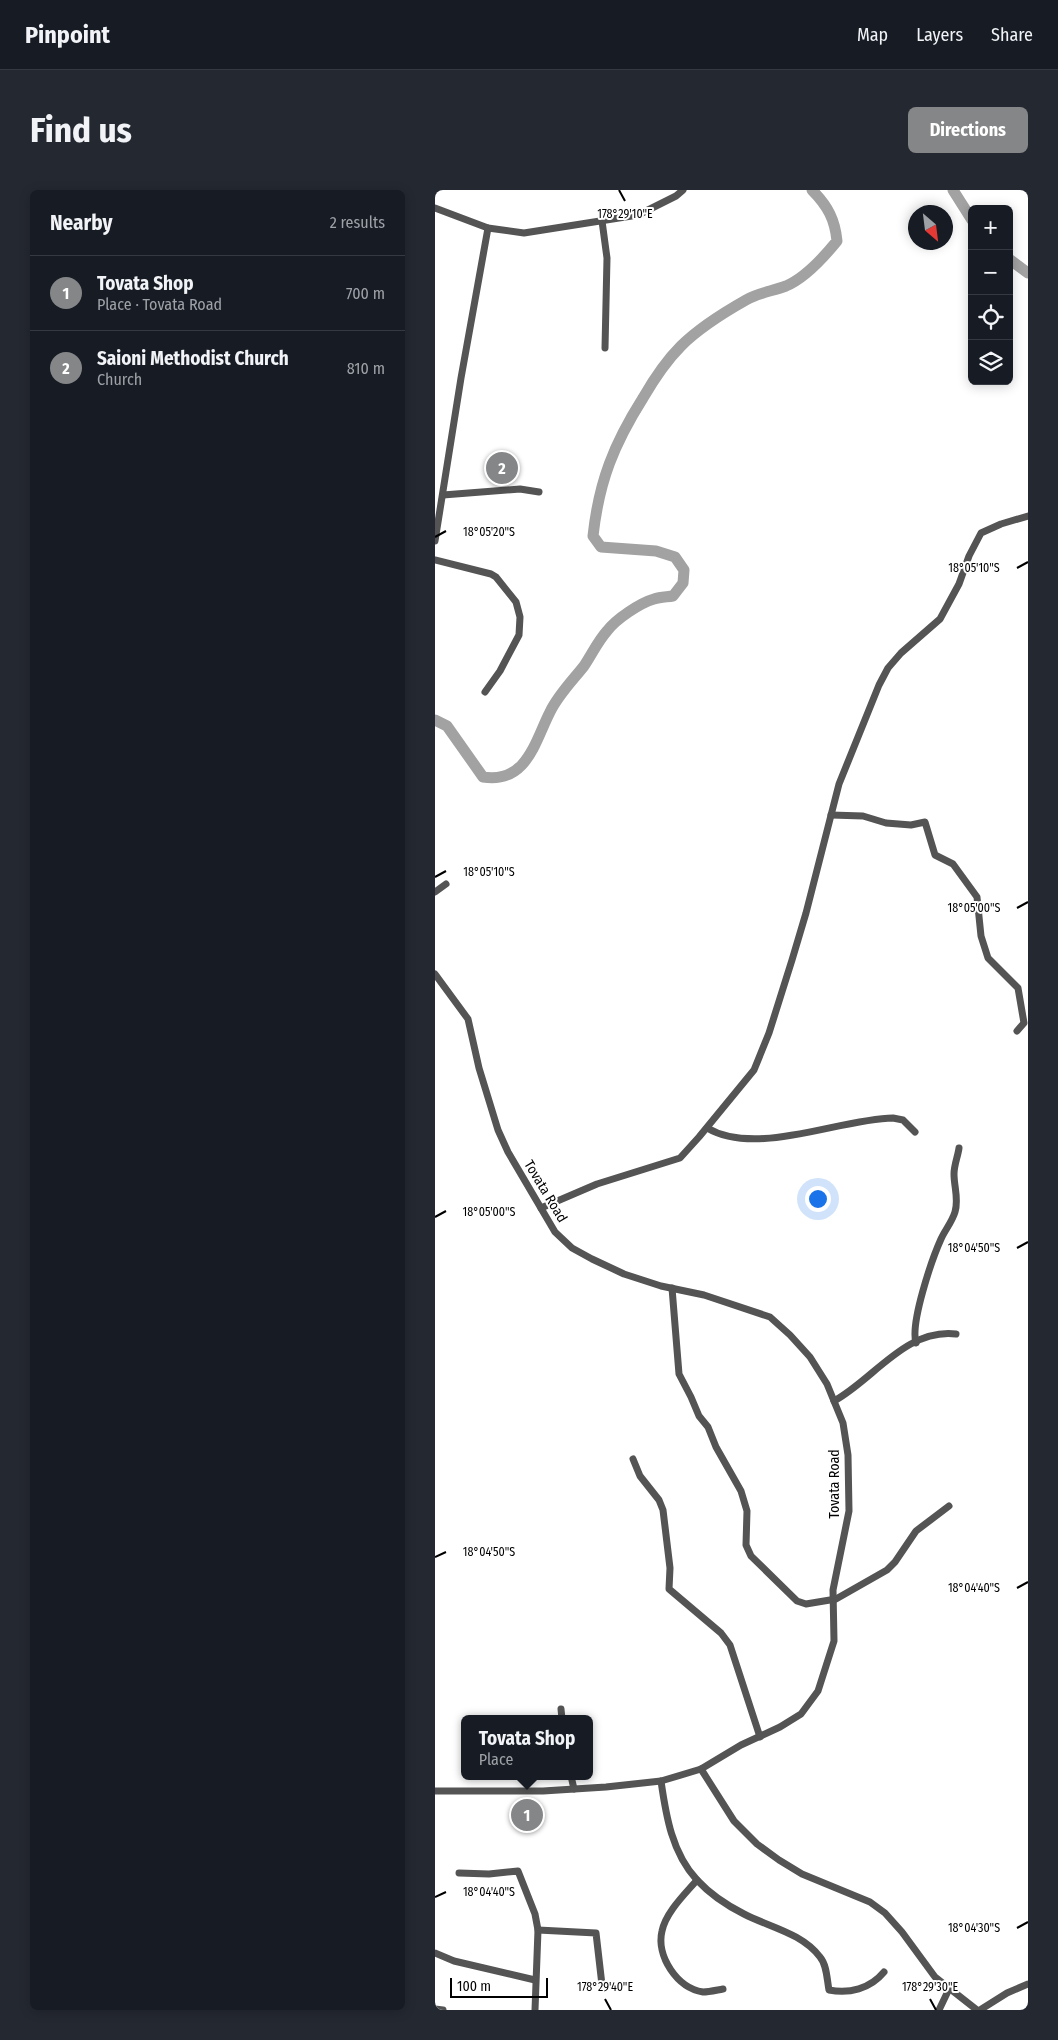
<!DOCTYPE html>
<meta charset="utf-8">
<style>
body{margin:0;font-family:"Fira Sans Condensed",sans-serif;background:#242831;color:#f1f3f6}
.controls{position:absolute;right:15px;top:15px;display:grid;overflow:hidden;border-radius:8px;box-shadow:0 2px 12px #0003}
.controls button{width:45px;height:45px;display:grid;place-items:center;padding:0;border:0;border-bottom:1px solid #363941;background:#171b24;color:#f1f3f6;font:25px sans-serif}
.compass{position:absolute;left:473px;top:15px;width:45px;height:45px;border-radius:50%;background:#171b24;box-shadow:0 2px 12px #0003;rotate:152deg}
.scale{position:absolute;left:15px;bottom:12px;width:98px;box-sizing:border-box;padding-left:5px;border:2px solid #000;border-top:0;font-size:14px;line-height:18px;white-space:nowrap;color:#000;-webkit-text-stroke:4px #fff;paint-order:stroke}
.you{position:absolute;left:382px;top:1008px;width:18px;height:18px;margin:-12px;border:4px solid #fff;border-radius:50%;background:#1a73e8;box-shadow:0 0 0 8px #1a73e833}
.badge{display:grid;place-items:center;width:32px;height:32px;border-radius:50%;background:#858687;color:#fff;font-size:16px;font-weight:700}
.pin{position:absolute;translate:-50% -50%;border:2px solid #fff;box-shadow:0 1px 5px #0006}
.popup{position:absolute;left:26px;top:1525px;width:132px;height:65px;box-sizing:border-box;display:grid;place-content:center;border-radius:8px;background:#171b24;filter:drop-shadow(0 1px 4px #0005);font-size:16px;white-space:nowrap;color:#9ea1a6}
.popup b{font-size:19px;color:#f1f3f6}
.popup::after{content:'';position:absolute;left:50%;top:100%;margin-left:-10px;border:10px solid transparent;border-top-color:#171b24}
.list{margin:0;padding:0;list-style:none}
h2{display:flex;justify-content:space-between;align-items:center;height:65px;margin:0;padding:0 20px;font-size:21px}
h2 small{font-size:16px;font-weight:400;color:#9ea1a6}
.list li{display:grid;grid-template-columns:32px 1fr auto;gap:15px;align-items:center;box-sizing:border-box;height:75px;padding:0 20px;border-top:1px solid #363941}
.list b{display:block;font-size:19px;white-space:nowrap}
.list p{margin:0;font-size:16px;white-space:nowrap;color:#9ea1a6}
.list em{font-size:16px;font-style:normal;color:#9ea1a6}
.icon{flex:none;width:28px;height:28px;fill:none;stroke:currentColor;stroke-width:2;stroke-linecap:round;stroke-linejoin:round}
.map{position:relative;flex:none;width:593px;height:1820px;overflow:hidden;border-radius:8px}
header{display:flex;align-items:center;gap:30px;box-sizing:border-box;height:70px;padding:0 25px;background:#171b24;border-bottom:1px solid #363941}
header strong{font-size:24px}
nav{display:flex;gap:28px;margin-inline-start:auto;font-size:18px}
.intro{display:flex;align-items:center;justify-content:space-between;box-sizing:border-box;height:120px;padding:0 30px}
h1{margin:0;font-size:35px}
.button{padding:12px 22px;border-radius:8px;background:#858687;color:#fff;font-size:18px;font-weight:700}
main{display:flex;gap:30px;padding:0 30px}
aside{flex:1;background:#171b24;border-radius:8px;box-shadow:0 2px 12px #0003}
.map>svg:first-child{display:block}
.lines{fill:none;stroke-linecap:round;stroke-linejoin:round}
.river{stroke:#a2a2a2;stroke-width:11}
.minor{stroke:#545454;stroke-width:7}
.ticks{fill:none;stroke:#000;stroke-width:2}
.labels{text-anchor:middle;stroke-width:4;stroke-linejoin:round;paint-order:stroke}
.street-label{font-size:14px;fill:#000;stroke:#fff}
.ticks-label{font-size:12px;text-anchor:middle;fill:#000;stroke:#fff;stroke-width:4;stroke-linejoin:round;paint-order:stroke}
</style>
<header>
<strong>Pinpoint</strong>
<nav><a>Map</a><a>Layers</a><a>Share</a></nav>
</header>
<div class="intro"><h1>Find us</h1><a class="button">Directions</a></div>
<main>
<aside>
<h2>Nearby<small>2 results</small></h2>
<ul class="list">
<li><span class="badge">1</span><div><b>Tovata Shop</b><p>Place · Tovata Road</p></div><em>700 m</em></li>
<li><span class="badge">2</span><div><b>Saioni Methodist Church</b><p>Church</p></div><em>810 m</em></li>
</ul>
</aside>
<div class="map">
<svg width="593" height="1820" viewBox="0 0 593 1820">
<rect width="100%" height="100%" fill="#fff"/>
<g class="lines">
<g class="river">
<polyline points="518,0 537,30"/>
<polyline points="574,69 593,83"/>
<path d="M0 530 12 536 48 587C92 594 100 551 115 522 123 505 138 490 149 476 157 464 163 451 172 441 181 429 205 413 219 409 225 407 232 407 238 406L248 393 249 380 240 367 221 361 166 357 158 346C164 291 179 254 208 208 219 189 231 171 246 156 265 137 288 123 311 110 323 103 338 101 351 96 370 88 389 67 402 51 400 30 393 16 377 0"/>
</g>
<g class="minor">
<polyline points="0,18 53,38 89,43 203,25 241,6 248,0"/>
<polyline points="167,31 172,68 170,158"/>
<polyline points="8,305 85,299 104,302"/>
<polyline points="0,351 26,188 53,38"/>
<polyline points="0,370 56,384 61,387 81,412 85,427 84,445 65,481 50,502"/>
<polyline points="396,625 428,626 451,633 476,635 490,632 500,665 518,674 542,707 546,746 553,768 583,798 589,833 582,841"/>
<polyline points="0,702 11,694"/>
<polyline points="0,784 33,829 44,878 63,940 73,962 120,1042 137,1058 157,1069 189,1084 226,1096 269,1105 335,1127 355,1145 375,1167 392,1194 408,1233 413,1265 414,1321 398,1400 399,1451 383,1501 366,1524 345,1537 306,1555 266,1579 226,1591 171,1597 108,1601 0,1601"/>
<path d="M272 938C322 967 403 929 458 928L468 930 480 942"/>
<polyline points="106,1018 162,994 245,968 264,947 319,880 334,843 357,770 371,723 404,594 444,495 453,478 466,463 505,429 524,394 534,366 546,343 566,334 593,326"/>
<polyline points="237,1098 244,1184 256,1207 264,1226 273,1237 281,1257 306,1301 312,1321 311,1355 316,1366 362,1411 371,1414 401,1409 452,1380 460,1372 481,1341 514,1316"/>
<path d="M481 1153C475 1133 497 1069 506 1049 510 1040 517 1032 520 1022 524 1009 519 997 519 984 519 975 523 966 524 958"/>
<path d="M399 1211C438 1190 471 1138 521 1144"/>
<polyline points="198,1269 205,1286 224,1310 228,1320 235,1378 234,1399 286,1443 295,1455 325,1547"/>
<polyline points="126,1519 127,1529"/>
<polyline points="266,1579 299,1631 322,1654 344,1670 367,1684 435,1712 450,1723 467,1742 500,1787 542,1820"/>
<polyline points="136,1586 139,1599"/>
<path d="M226 1591C231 1626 237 1663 262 1690 275 1704 293 1716 309 1724 334 1737 367 1743 385 1767 392 1775 392 1790 394 1800 414 1804 435 1799 449 1782"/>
<polyline points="24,1683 54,1684 83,1681 100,1724 103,1740 100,1820"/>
<path d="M262 1690C250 1704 231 1722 227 1741 221 1766 242 1798 268 1802 274 1802 282 1800 288 1799"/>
<polyline points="103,1740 161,1743 167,1795"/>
<polyline points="0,1763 19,1771 100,1790"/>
<polyline points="0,1819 8,1820"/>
<polyline points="504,1820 514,1799"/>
<polyline points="545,1820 572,1803 593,1794"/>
</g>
</g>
<path class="ticks" d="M184 0 190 11M0 347 11 341M582 378 593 372M0 687 11 681M582 718 593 712M0 1027 11 1021M582 1058 593 1052M0 1367 11 1362M582 1398 593 1392M0 1707 11 1702M582 1738 593 1732M170 1809 176 1820M495 1809 501 1820"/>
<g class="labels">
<g class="street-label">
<text transform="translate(111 1001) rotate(59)" y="5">Tovata Road</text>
<text transform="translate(399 1294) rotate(-90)" y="5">Tovata Road</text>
</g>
</g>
<g class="ticks-label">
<text x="190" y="28">178°29'10"E</text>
<text x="54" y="346">18°05'20"S</text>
<text x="539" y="382">18°05'10"S</text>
<text x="54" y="686">18°05'10"S</text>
<text x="539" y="722">18°05'00"S</text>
<text x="54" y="1026">18°05'00"S</text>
<text x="539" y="1062">18°04'50"S</text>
<text x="54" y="1366">18°04'50"S</text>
<text x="539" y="1402">18°04'40"S</text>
<text x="54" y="1706">18°04'40"S</text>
<text x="539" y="1742">18°04'30"S</text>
<text x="170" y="1801">178°29'40"E</text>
<text x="495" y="1801">178°29'30"E</text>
</g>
</svg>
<div class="controls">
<button>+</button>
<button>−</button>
<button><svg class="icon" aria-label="locate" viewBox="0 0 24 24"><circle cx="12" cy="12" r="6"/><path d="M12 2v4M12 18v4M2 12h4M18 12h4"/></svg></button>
<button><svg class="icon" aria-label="layers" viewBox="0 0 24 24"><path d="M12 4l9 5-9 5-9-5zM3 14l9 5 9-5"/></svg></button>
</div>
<svg class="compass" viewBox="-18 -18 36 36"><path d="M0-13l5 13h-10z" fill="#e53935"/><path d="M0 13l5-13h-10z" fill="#9ea1a6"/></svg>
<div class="scale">100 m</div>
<div class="you"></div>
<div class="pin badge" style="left:92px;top:1625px">1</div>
<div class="popup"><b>Tovata Shop</b>Place</div>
<div class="pin badge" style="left:67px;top:278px">2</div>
</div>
</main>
